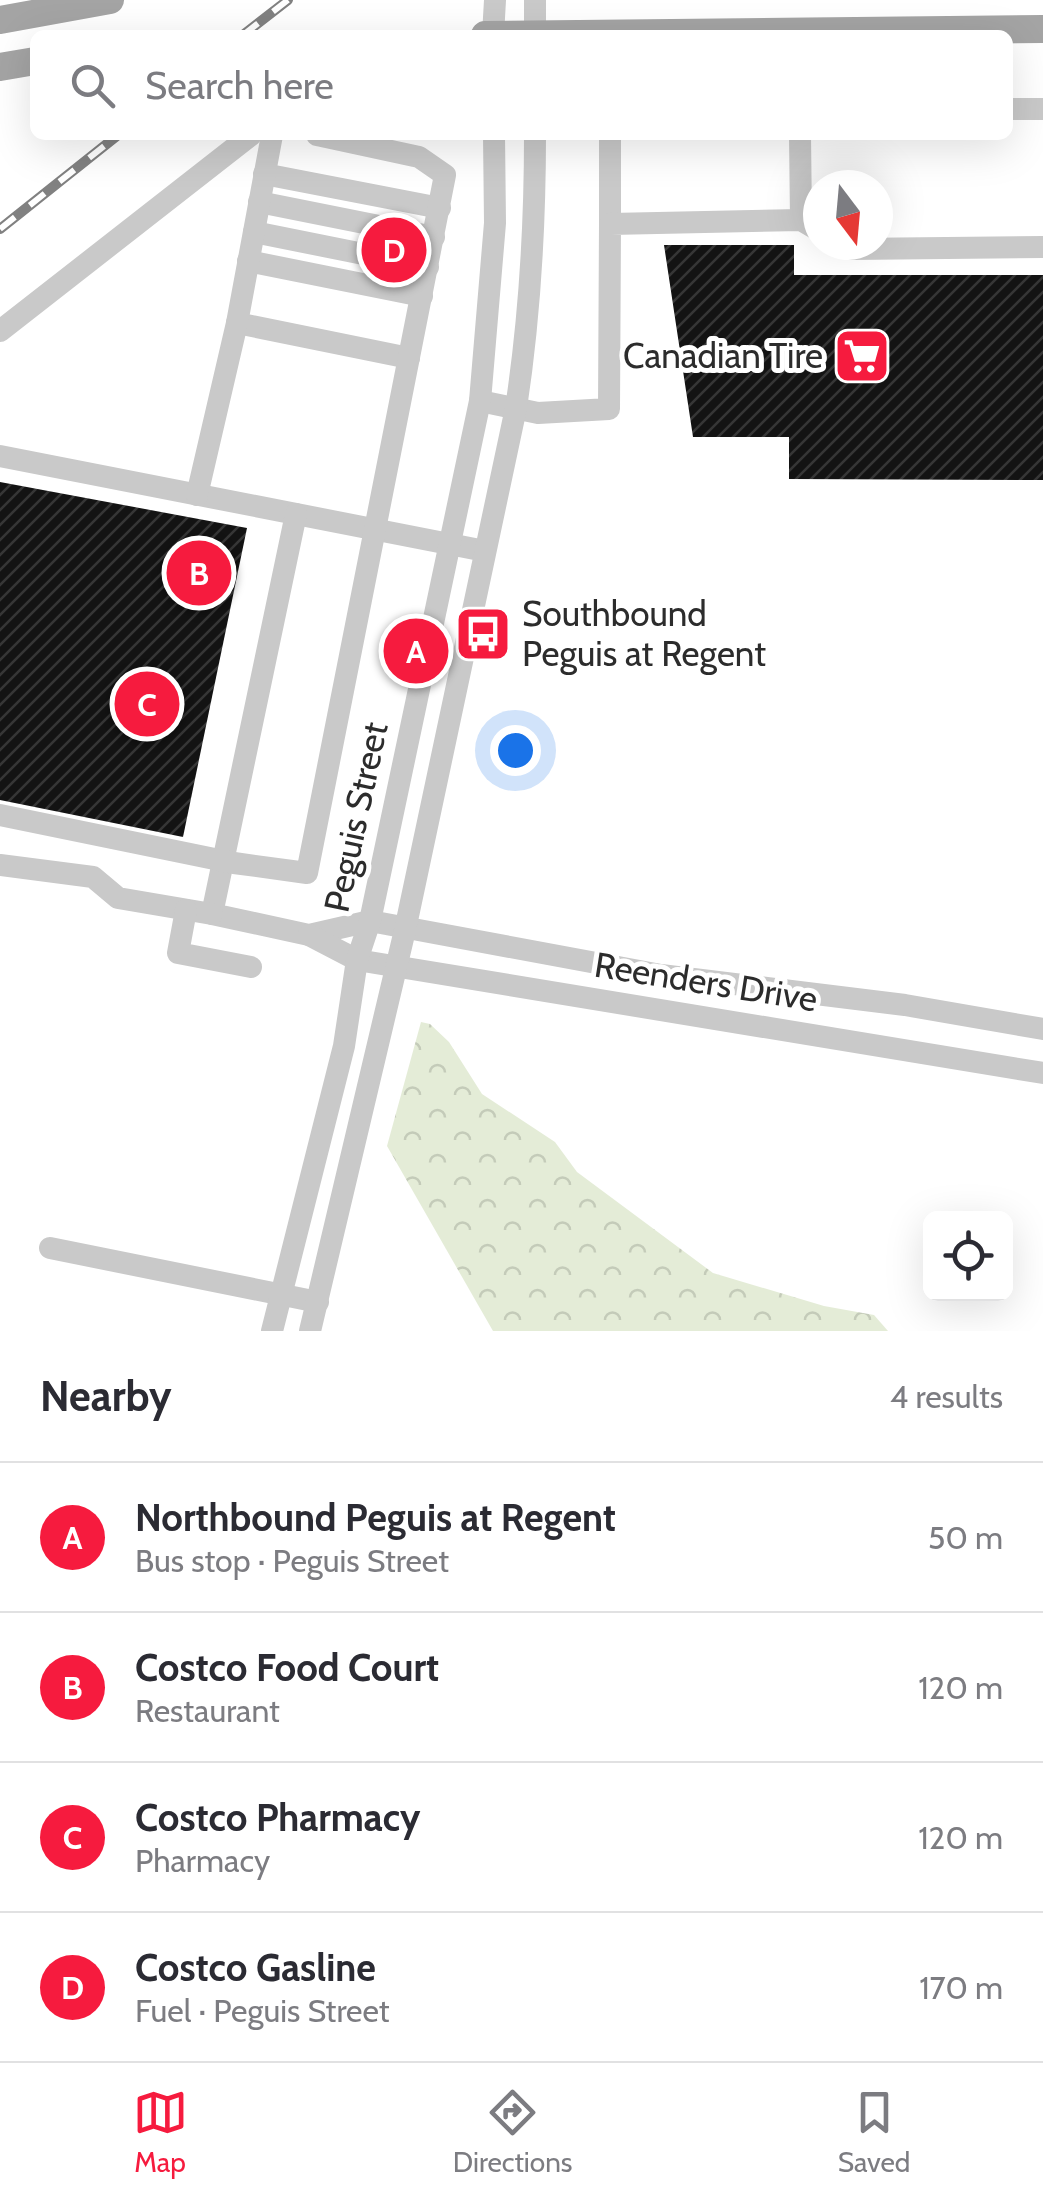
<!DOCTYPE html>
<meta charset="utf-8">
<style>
body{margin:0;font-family:Cabin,sans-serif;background:#f7f7f7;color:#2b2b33}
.controls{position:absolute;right:30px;bottom:30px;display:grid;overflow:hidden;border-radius:15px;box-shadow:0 10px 40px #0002}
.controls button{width:90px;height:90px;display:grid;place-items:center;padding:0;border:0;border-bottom:2px solid #e1e1e2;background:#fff;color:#2b2b33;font:50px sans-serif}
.compass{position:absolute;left:803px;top:170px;width:90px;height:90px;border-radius:50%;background:#fff;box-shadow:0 10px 40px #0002;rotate:164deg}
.you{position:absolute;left:515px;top:750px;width:35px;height:35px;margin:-25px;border:8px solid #fff;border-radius:50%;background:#1a73e8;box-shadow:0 0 0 15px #1a73e833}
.badge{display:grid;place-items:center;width:65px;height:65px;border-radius:50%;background:#f61b3e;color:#fff;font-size:32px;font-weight:700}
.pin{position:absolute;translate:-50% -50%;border:5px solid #fff;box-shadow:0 2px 10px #0006}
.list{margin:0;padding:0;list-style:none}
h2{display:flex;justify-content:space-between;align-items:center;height:130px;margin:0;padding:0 40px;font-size:42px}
h2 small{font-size:32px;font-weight:400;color:#7c7c81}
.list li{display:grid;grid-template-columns:65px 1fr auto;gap:30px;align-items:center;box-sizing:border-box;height:150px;padding:0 40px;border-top:2px solid #e1e1e2}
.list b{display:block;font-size:38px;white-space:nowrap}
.list p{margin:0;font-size:32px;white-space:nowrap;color:#7c7c81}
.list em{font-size:32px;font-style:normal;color:#7c7c81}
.icon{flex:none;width:55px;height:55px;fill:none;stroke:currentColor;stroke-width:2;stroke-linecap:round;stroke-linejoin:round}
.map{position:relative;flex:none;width:1043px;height:1331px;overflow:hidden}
.search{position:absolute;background:#fff;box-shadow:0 10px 40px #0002;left:30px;right:30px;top:30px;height:110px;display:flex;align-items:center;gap:25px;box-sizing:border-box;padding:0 35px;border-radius:15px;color:#7c7c81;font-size:38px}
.sheet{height:730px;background:#fff}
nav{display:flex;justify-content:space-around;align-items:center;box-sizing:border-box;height:140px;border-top:2px solid #e1e1e2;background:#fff;font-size:28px;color:#7c7c81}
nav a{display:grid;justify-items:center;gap:5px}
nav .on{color:#f61b3e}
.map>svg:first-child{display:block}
.forest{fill:url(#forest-crowns)}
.building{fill:url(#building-hatch)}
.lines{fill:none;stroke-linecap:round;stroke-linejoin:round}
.minor{stroke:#c9c9c9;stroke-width:22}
.major{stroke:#a4a4a4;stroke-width:28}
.rail-casing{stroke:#818181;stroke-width:10}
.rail{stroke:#fff;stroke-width:6;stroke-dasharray:19;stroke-linecap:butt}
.labels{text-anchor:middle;stroke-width:10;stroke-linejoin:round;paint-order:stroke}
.poi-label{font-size:35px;fill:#2c2c2c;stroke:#fff;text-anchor:end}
.street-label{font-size:35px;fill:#2c2c2c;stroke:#fff}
</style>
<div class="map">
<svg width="1043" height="1331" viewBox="0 0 1043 1331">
<defs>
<pattern id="forest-crowns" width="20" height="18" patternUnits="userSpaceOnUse" patternTransform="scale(2.5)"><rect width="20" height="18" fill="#e4ecd7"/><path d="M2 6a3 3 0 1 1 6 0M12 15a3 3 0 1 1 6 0" fill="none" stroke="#c4cbb9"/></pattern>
<pattern id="building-hatch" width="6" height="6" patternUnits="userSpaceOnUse" patternTransform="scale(2.5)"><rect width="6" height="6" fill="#131313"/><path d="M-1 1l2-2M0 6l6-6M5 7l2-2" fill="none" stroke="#363636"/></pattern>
</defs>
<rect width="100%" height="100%" fill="#fff"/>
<polygon class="forest" points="421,1022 430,1024 449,1042 482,1094 555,1142 577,1172 713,1273 824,1306 874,1315 888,1331 493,1331 387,1146"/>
<g class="building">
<polygon points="664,245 794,245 794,275 1043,275 1043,480 789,479 789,437 693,437"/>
<polygon points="0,482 247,528 183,837 0,800"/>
</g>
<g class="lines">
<g class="minor">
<polyline points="535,0 535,35"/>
<polyline points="493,35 495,0"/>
<polyline points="1008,109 1043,109"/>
<polyline points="610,135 610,224"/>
<polyline points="800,135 801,220"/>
<polyline points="264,174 440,208"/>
<polyline points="259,202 434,237"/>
<polyline points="254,232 428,267"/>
<polyline points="845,245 851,249 1043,247"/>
<polyline points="248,261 422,296"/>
<polyline points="237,323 409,358"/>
<polyline points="0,331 251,135"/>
<polyline points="480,401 538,413 609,409 610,224 801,220 818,230"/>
<polyline points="0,456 485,551"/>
<polyline points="197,495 237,323 272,135"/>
<polyline points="296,514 212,914 309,935 370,921 661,975 905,1005 1043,1029"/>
<polyline points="0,815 234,863 307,873 445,175 419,157 317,135"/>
<polyline points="0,865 93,877 118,898 212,914"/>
<polyline points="186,910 178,953 251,967"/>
<polyline points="309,935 357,960 1043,1073"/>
<polyline points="50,1248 318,1302"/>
<polyline points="272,1331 344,1046 357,960 370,921 480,401 495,223 494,135"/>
<path d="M310 1331 405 930 516 408C530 316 535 227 535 135"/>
</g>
<g class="major">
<polyline points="0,20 110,0"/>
<polyline points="485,35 1043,29"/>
<polyline points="0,67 35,61"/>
</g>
<g class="rail-casing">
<g id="rail">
<polyline points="243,35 288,0"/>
<polyline points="0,229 118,135"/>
</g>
</g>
<use href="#rail" class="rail"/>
</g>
<defs>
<g id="supermarket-square" transform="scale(2.875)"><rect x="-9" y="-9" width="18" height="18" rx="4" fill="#f61b3e" stroke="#fff"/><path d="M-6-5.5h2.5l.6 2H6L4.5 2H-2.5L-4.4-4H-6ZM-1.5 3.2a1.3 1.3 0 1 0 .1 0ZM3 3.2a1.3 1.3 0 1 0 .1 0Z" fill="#fff"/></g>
<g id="bus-square" transform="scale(2.875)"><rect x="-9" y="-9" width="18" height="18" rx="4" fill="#f61b3e" stroke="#fff"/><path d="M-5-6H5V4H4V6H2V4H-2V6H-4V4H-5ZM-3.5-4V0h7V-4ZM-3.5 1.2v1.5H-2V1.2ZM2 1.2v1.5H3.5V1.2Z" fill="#fff"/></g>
</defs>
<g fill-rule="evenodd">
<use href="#supermarket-square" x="862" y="356"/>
<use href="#bus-square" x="483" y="634"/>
</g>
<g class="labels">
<g class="poi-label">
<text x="823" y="368">Canadian Tire</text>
<text x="522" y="626" text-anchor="start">Southbound<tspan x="522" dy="40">Peguis at Regent</tspan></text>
</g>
<g class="street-label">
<text transform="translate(356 817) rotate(-78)" y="12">Peguis Street</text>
<text transform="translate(706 982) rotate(9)" y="12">Reenders Drive</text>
</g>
</g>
</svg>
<div class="controls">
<button><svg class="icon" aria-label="locate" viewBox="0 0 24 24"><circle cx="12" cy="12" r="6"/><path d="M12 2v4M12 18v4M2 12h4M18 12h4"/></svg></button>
</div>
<svg class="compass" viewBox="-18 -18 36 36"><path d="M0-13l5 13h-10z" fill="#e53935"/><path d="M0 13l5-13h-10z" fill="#7c7c81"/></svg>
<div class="you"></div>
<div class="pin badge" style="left:416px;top:651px">A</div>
<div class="pin badge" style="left:199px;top:573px">B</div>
<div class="pin badge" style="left:147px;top:704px">C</div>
<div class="pin badge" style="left:394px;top:250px">D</div>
<div class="search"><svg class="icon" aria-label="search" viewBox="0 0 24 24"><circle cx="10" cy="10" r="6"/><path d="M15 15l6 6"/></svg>Search here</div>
</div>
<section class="sheet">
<h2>Nearby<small>4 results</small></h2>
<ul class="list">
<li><span class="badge">A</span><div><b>Northbound Peguis at Regent</b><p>Bus stop · Peguis Street</p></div><em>50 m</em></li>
<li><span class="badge">B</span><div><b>Costco Food Court</b><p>Restaurant</p></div><em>120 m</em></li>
<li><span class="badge">C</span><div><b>Costco Pharmacy</b><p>Pharmacy</p></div><em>120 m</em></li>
<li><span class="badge">D</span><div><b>Costco Gasline</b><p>Fuel · Peguis Street</p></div><em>170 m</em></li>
</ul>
</section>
<nav>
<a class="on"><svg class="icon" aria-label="map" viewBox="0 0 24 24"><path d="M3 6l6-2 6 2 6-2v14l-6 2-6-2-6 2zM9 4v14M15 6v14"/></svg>Map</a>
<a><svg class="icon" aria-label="directions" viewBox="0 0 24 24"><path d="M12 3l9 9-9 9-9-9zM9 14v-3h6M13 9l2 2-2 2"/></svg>Directions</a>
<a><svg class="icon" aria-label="saved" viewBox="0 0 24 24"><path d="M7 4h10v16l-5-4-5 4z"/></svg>Saved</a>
</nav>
